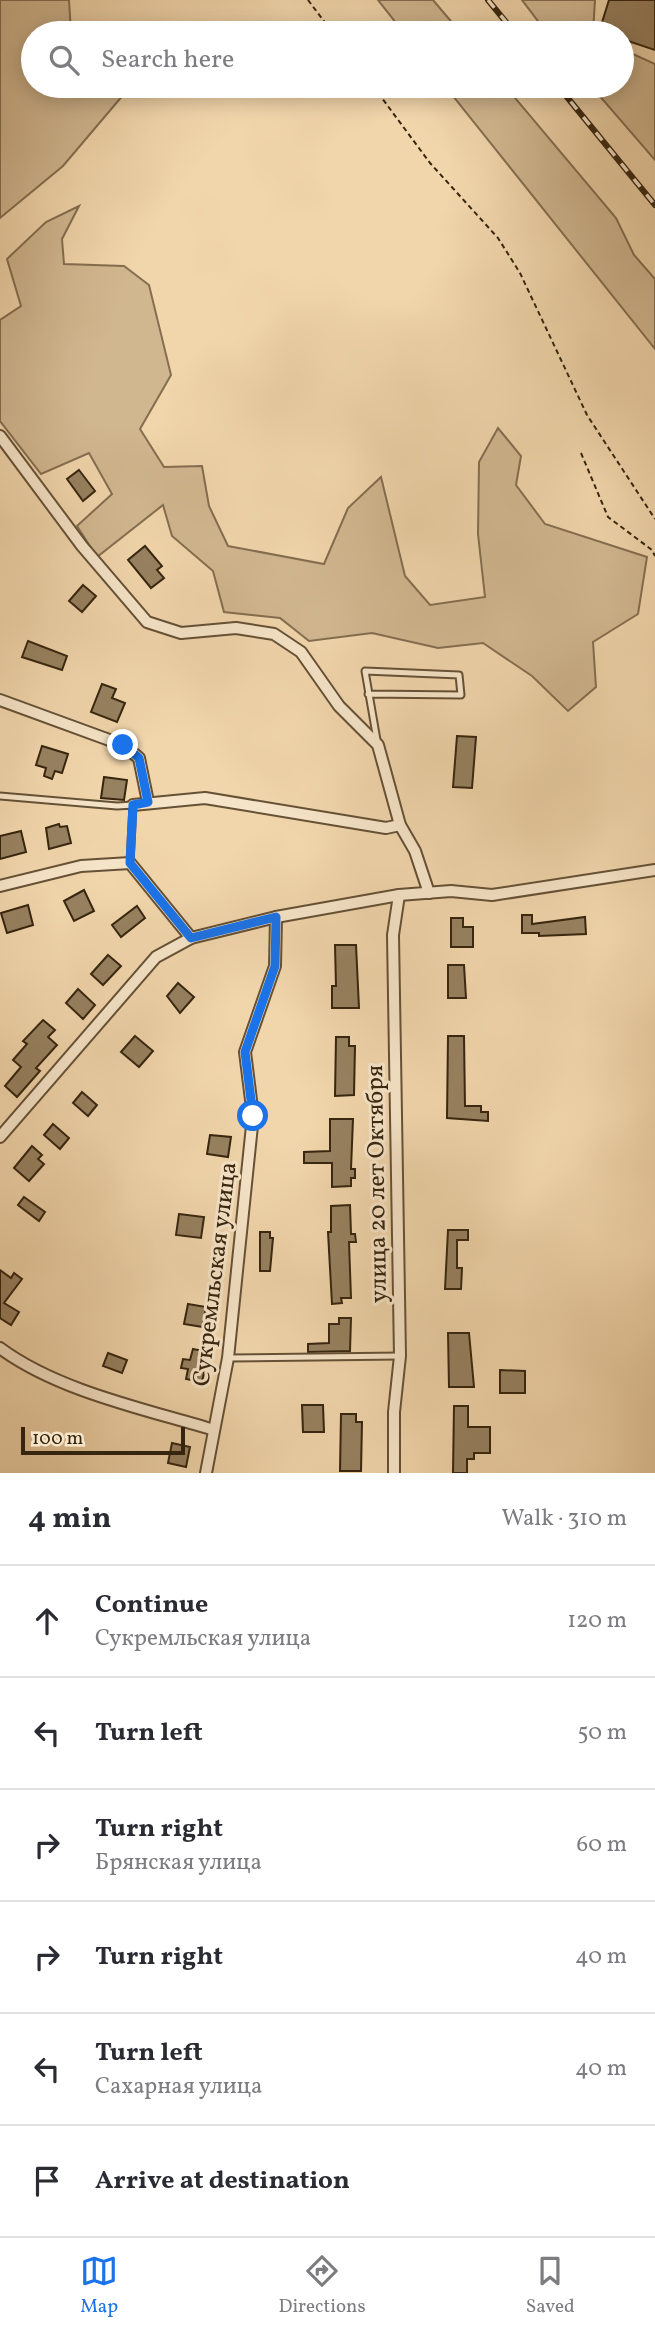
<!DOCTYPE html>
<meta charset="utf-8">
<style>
body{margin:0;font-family:Vollkorn,serif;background:#f2f2f3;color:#2b2b33}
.scale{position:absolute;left:21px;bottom:18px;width:164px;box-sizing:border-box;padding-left:7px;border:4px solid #36250f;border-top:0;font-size:19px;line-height:24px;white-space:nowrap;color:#36250f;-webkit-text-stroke:5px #f6e4c8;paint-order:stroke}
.stop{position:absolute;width:21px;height:21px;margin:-16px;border:5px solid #1a73e8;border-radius:50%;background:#fff}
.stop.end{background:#1a73e8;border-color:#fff;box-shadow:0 2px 7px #0008}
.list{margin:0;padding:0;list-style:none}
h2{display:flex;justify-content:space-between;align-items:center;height:91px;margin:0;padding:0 28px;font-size:30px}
h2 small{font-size:23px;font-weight:400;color:#7c7c81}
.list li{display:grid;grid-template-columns:46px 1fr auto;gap:21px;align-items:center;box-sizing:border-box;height:112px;padding:0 28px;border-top:2px solid #e1e1e2}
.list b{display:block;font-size:26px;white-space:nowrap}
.list p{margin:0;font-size:23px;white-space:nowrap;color:#7c7c81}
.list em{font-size:23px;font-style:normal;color:#7c7c81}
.icon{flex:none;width:38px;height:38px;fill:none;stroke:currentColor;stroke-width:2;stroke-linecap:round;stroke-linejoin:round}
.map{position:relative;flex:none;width:655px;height:1473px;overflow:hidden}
.search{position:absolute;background:#fff;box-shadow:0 4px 18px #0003;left:21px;right:21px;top:21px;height:77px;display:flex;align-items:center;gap:18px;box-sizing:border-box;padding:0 24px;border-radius:38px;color:#7c7c81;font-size:26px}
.sheet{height:763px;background:#fff}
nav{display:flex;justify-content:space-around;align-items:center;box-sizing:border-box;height:98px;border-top:2px solid #e1e1e2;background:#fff;font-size:19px;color:#7c7c81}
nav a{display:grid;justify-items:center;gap:4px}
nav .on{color:#1a73e8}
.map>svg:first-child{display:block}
.green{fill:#d1b790;stroke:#846e50;stroke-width:2}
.building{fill:#978160;stroke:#36250f;stroke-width:2}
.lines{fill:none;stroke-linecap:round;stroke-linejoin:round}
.service-casing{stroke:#655136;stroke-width:9}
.minor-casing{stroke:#655136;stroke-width:14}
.path{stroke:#36250f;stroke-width:2;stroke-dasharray:5 3.5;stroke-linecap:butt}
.service{stroke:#f6e4c8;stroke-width:5}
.minor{stroke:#f6e4c8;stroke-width:10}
.rail-casing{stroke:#36250f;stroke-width:6}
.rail{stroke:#f6e4c8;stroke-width:3.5;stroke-dasharray:10;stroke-linecap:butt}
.route{stroke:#1a73e8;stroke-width:9}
.labels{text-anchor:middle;stroke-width:6;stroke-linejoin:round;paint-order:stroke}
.street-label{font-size:24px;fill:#36250f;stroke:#f6e4c8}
</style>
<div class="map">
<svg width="655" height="1473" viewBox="0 0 655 1473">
<rect width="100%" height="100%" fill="#f1d5ab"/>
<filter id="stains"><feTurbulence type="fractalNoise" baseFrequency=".00286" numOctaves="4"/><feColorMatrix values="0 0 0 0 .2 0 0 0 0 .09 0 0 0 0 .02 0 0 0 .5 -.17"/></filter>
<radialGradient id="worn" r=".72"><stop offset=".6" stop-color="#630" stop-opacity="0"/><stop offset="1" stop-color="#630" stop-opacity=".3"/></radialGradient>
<g class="green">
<polygon points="0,0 69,0 71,33 33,33 33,86 116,86 124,94 63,166 0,218"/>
<polygon points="378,0 433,0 461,33 404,33"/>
<polygon points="522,0 595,0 593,33 547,33"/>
<polygon points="622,49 655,64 655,160 591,86 622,86"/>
<polygon points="445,86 505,86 616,218 634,255 655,279 655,349"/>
<polygon points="79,206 62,239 64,264 124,266 149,285 171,375 140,429 164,467 202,466 209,506 228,546 324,564 348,508 381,477 405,576 430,605 485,597 478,534 479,462 498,428 521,456 516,485 545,524 647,557 638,614 593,642 596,687 568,711 532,676 483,643 438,648 372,633 309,641 280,618 224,612 213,571 172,536 163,505 97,557 77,526 112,494 89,453 41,474 0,421 0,320 21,306 7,259 46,222"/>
</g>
<g class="building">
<polygon points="609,0 655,0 655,50 622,39 622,33 599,32"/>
<polygon points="79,470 95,491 83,501 67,479"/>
<polygon points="145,546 162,566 157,570 164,578 151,588 128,560"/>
<polygon points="83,585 96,596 82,612 69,601"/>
<polygon points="28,641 67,656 62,670 22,657"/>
<polygon points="102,684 116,689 112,698 125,703 117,722 91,712"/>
<polygon points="457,736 476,737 472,788 453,787"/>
<polygon points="42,746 68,754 62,773 55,771 52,779 44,776 46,768 36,765"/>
<polygon points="104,777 127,780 124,800 101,798"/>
<polygon points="59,824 60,827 67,826 71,843 49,849 46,828"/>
<polygon points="21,831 26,852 0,859 0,836"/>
<polygon points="84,890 94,911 74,921 64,901"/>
<polygon points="28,905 33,925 7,933 1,913"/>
<polygon points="137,906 145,918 121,937 112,925"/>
<polygon points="522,915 532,915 532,924 585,917 586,934 539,936 539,933 522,933"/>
<polygon points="451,918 463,918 463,927 473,927 473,947 451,947"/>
<polygon points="335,945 356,945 359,1008 332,1008 332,986 336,986"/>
<polygon points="108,955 121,966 103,985 91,974"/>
<polygon points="448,965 464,965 466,998 448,998"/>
<polygon points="178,983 194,997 180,1013 167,996"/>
<polygon points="78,989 95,1005 83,1019 66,1003"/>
<polygon points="43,1020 55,1030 48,1037 57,1045 36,1068 40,1071 17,1097 5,1086 21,1067 13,1060 27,1044 23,1041"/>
<polygon points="135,1036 153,1051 139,1067 121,1052"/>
<polygon points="448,1036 464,1036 465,1106 481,1106 481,1112 488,1112 488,1121 447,1118"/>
<polygon points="336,1037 349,1037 349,1046 355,1046 354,1095 335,1096"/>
<polygon points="82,1092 97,1105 88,1116 73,1103"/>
<polygon points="330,1119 353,1119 351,1169 355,1169 355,1178 351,1178 351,1186 332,1187 332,1163 304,1163 304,1152 330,1151"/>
<polygon points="53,1124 69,1138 60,1149 44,1135"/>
<polygon points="210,1135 231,1137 228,1157 207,1154"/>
<polygon points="32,1146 42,1155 38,1159 44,1164 29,1181 14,1168"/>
<polygon points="24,1197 45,1212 39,1221 18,1205"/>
<polygon points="350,1205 351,1234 355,1234 356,1242 349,1242 351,1298 341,1298 342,1303 332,1304 328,1232 331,1232 331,1206"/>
<polygon points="179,1214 204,1217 201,1238 176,1235"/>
<polygon points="448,1230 468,1230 468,1240 457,1240 457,1268 462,1268 461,1289 445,1289"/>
<polygon points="260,1232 270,1232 270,1238 273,1238 270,1271 260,1271"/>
<polygon points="0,1270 11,1278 14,1273 22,1279 4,1303 19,1312 11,1325 0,1318"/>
<polygon points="188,1304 206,1307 203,1327 184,1324"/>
<polygon points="339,1318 351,1318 350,1351 308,1352 308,1344 329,1343 329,1324 339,1324"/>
<polygon points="448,1333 469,1333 474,1387 449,1387"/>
<polygon points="193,1349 203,1351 201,1363 206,1364 202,1382 186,1379 188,1369 181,1368 183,1359 190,1360"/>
<polygon points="108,1353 127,1360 122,1373 103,1366"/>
<polygon points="500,1370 525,1371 525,1393 500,1393"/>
<polygon points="302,1405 323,1405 324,1432 303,1432"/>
<polygon points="454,1406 468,1406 468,1427 490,1427 490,1453 474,1453 474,1459 467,1459 467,1473 453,1473"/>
<polygon points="341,1414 356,1414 356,1422 362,1422 361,1471 340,1471"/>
<polygon points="172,1443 190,1447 186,1467 168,1463"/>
</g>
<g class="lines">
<g class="service-casing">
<g id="service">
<polyline points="368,694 461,695 459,675 365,671 377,740"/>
<polyline points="0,796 117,806 133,805 130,863"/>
<polyline points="228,1358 400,1356"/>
</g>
</g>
<g class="minor-casing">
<g id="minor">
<polyline points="0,436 82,546 147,622 181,633 236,628 274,634 301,652 339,706 378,745 400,825"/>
<polyline points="0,700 123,745 139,758 148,802"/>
<polyline points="133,805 205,798 386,828 400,825 415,851 429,893"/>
<polyline points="0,886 81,866 130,863 191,938"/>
<polyline points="0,1137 156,957 191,938 276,917 399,895 451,891 492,895 655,870"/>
<path d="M0 1348C58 1391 145 1409 214 1430"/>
<polyline points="206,1473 228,1358 253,1116 245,1052 275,966 276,917"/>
<polyline points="394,1473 394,1412 400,1356 393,935 399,895"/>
</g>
</g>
<g class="path">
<polyline points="308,0 333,33"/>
<polyline points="373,86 430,163 498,238 520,273 587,415 655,519"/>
<polyline points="581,453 608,517 652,550 655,556"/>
</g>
<use href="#service" class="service"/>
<use href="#minor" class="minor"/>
<g class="rail-casing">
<g id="rail">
<polyline points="488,0 515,33"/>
<polyline points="558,86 655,205"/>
</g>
</g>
<use href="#rail" class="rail"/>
</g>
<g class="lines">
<polyline class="route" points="123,745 139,758 148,802 133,805 130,863 191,938 276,917 275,966 245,1052 253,1116"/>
</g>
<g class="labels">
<g class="street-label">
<text transform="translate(376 1184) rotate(-91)" y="8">улица 20 лет Октября</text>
<text transform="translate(214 1274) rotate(-83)" y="8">Сукремльская улица</text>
</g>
</g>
<rect width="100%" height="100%" filter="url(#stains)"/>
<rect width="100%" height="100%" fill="url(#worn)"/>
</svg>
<div class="scale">100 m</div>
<div class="stop" style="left:253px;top:1116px"></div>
<div class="stop end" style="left:123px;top:745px"></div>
<div class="search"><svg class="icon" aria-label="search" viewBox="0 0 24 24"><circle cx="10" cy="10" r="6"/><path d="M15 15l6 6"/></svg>Search here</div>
</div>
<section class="sheet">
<h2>4 min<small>Walk · 310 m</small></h2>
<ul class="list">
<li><svg class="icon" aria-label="ahead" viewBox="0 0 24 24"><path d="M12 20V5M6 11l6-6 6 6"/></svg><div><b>Continue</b><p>Сукремльская улица</p></div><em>120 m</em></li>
<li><svg class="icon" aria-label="left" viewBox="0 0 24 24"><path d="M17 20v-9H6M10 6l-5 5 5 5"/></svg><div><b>Turn left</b></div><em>50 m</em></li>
<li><svg class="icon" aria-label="right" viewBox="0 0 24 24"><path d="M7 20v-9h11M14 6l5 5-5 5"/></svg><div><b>Turn right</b><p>Брянская улица</p></div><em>60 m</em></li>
<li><svg class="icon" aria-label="right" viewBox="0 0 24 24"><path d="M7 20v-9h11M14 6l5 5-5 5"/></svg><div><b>Turn right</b></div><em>40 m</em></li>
<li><svg class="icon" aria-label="left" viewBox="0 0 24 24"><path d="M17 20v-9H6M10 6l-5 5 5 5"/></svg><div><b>Turn left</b><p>Сахарная улица</p></div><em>40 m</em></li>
<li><svg class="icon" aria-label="arrive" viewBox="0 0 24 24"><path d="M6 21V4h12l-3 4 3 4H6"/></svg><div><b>Arrive at destination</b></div></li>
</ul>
</section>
<nav>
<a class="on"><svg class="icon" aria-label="map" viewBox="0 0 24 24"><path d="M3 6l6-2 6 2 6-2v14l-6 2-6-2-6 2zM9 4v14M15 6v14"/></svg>Map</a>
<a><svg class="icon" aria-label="directions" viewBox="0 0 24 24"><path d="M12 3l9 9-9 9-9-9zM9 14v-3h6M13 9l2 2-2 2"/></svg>Directions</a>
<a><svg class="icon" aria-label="saved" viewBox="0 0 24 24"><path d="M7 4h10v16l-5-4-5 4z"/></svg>Saved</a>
</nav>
